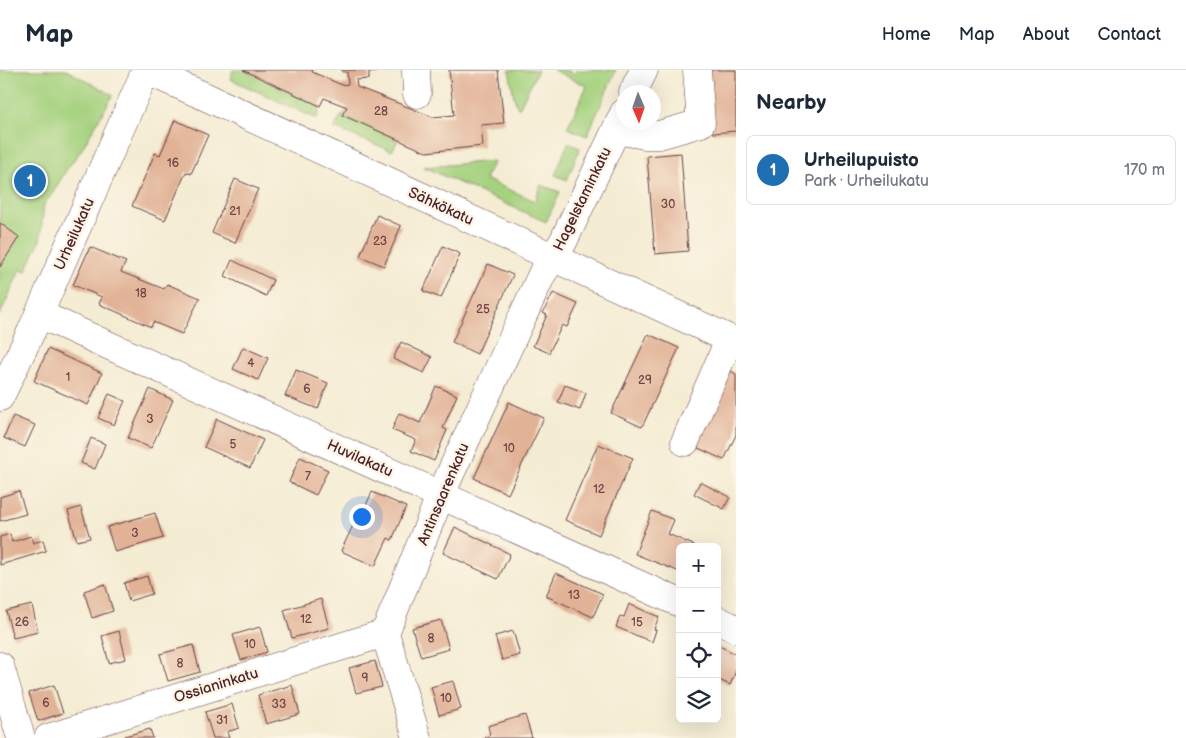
<!DOCTYPE html>
<meta charset="utf-8">
<style>
body{margin:0;font-family:"Balsamiq Sans",sans-serif;background:#f6f6f7;color:#1f2937}
.controls{position:absolute;right:15px;bottom:15px;display:grid;overflow:hidden;border-radius:8px;box-shadow:0 5px 20px #0002}
.controls button{width:45px;height:45px;display:grid;place-items:center;padding:0;border:0;border-bottom:1px solid #e0e1e3;background:#fff;color:#1f2937;font:25px sans-serif}
.compass{position:absolute;left:616px;top:15px;width:45px;height:45px;border-radius:50%;background:#fff;box-shadow:0 5px 20px #0002;rotate:178deg}
.you{position:absolute;left:361px;top:446px;width:18px;height:18px;margin:-12px;border:4px solid #fff;border-radius:50%;background:#1a73e8;box-shadow:0 0 0 8px #1a73e833}
.badge{display:grid;place-items:center;width:32px;height:32px;border-radius:50%;background:#1f6fb2;color:#fff;font-size:16px;font-weight:700}
.pin{position:absolute;translate:-50% -50%;border:2px solid #fff;box-shadow:0 1px 5px #0006}
.list{margin:0;padding:0;list-style:none}
h2{display:flex;justify-content:space-between;align-items:center;height:65px;margin:0;padding:0 20px;font-size:21px}
h2 small{font-size:16px;font-weight:400;color:#747a83}
.list li{display:grid;grid-template-columns:32px 1fr auto;gap:15px;align-items:center;box-sizing:border-box;height:70px;margin:0 10px 10px;padding:0 10px;border:1px solid #e0e1e3;border-radius:8px}
.list b{display:block;font-size:19px;white-space:nowrap}
.list p{margin:0;font-size:16px;white-space:nowrap;color:#747a83}
.list em{font-size:16px;font-style:normal;color:#747a83}
.icon{flex:none;width:28px;height:28px;fill:none;stroke:currentColor;stroke-width:2;stroke-linecap:round;stroke-linejoin:round}
.map{position:relative;flex:none;width:736px;height:668px;overflow:hidden}
header{display:flex;align-items:center;gap:30px;box-sizing:border-box;height:70px;padding:0 25px;background:#fff;border-bottom:1px solid #e0e1e3}
header strong{font-size:24px}
nav{display:flex;gap:28px;margin-inline-start:auto;font-size:18px}
main{display:flex}
aside{flex:1;background:#fff}
.map>svg:first-child{display:block}
.green{fill:#a6d27f;stroke:#787855}
.building{fill:#e1b296}
.lines{fill:none;stroke-linecap:round;stroke-linejoin:round}
.minor-casing{stroke:#643e44;stroke-width:29}
.minor{stroke:#fff;stroke-width:28}
.labels{text-anchor:middle;stroke-width:5;stroke-linejoin:round;paint-order:stroke}
.number-label{font-size:12px;fill:#704446}
.street-label{font-size:15px;fill:#4a1f2b;stroke:#fcf5e5}
</style>
<header>
<strong>Map</strong>
<nav><a>Home</a><a>Map</a><a>About</a><a>Contact</a></nav>
</header>
<main>
<div class="map">
<svg width="736" height="668" viewBox="0 0 736 668">
<rect width="100%" height="100%" fill="#fcf5e5"/>
<filter id="ink" filterUnits="userSpaceOnUse"><feTurbulence type="fractalNoise" baseFrequency=".02" numOctaves="2"/><feDisplacementMap in="SourceGraphic" scale="10" xChannelSelector="R" yChannelSelector="G"/><feConvolveMatrix kernelMatrix="1 2 1 2 8 2 1 2 1" color-interpolation-filters="sRGB"/></filter>
<filter id="wash" filterUnits="userSpaceOnUse"><feTurbulence type="fractalNoise" baseFrequency=".0096" numOctaves="4" result="noise"/><feDisplacementMap in="SourceGraphic" scale="20" xChannelSelector="R" yChannelSelector="G"/><feGaussianBlur stdDeviation="1.12" result="paint"/><feColorMatrix in="noise" values="0 0 0 0 0 0 0 0 0 0 0 0 0 0 0 0 0 1.4 0 .05"/><feComposite in="paint" operator="in"/></filter>
<g filter="url(#wash)">
<rect width="100%" height="100%" fill="#f4ecd3"/>
<g class="green">
<polygon points="0,0 66,0 113,25 80,82 67,99 52,124 44,134 40,170 26,201 20,200 0,245"/>
<polygon points="233,0 243,0 320,36 317,49 230,9"/>
<polygon points="509,0 538,0 519,38 517,37 514,27"/>
<polygon points="553,0 566,0 575,4 576,0 616,0 587,66 567,58 587,16"/>
<polygon points="342,45 398,70 392,81 334,58"/>
<polygon points="568,73 580,78 567,110 555,105"/>
<polygon points="494,91 485,109 535,131 541,115 560,122 546,152 424,97"/>
</g>
<g id="blocks">
<g class="building">
<polygon points="243,0 313,0 312,2 342,15 348,14 347,2 342,2 342,0 377,0 377,1 369,2 369,9 356,10 357,17 433,47 454,45 449,0 498,0 504,53 481,55 483,76 426,82 342,45 347,37 324,28 320,36"/>
<polygon points="708,0 736,0 736,61 713,63"/>
<polygon points="175,50 208,65 191,104 186,102 165,150 132,136 155,83 160,85"/>
<polygon points="681,83 688,181 655,184 647,86"/>
<polygon points="235,109 258,119 235,173 212,163"/>
<polygon points="377,145 401,156 384,196 360,186"/>
<polygon points="0,153 19,167 0,197"/>
<polygon points="443,176 460,184 441,228 423,221"/>
<polygon points="90,177 126,192 121,202 164,219 167,214 200,228 182,264 153,252 151,257 99,234 102,227 73,215"/>
<polygon points="232,190 273,210 266,226 225,206"/>
<polygon points="488,194 513,205 477,284 452,272"/>
<polygon points="553,223 578,234 567,257 562,255 549,283 533,276 547,245 543,243"/>
<polygon points="648,264 679,278 642,357 611,343"/>
<polygon points="401,272 432,287 424,303 393,289"/>
<polygon points="243,277 268,288 258,310 233,299"/>
<polygon points="48,279 102,303 88,335 34,311"/>
<polygon points="296,300 328,313 318,339 285,326"/>
<polygon points="729,300 736,304 736,365 724,390 694,376"/>
<polygon points="565,315 586,323 580,340 558,332"/>
<polygon points="436,316 457,325 443,358 447,360 434,391 411,381 416,370 392,360 399,343 420,353"/>
<polygon points="150,319 173,330 151,378 128,368"/>
<polygon points="109,324 125,331 114,355 98,348"/>
<polygon points="509,332 544,348 508,424 474,408"/>
<polygon points="13,346 35,355 25,377 4,368"/>
<polygon points="217,349 263,370 250,398 204,377"/>
<polygon points="91,368 105,374 95,399 81,393"/>
<polygon points="598,374 633,388 599,465 565,450"/>
<polygon points="300,387 328,400 316,425 289,412"/>
<polygon points="700,412 730,427 724,439 694,424"/>
<polygon points="19,421 26,444 0,451 0,427"/>
<polygon points="372,422 406,437 392,470 388,468 375,496 341,481 356,449 359,451"/>
<polygon points="81,437 90,468 77,471 68,441"/>
<polygon points="652,441 674,450 668,464 698,477 680,477 680,502 635,484"/>
<polygon points="155,443 163,468 115,482 107,457"/>
<polygon points="455,457 510,484 498,509 443,483"/>
<polygon points="10,464 12,472 31,466 33,473 43,470 46,481 0,495 0,467"/>
<polygon points="556,503 603,524 593,547 546,526"/>
<polygon points="147,506 152,524 129,531 124,513"/>
<polygon points="105,514 113,541 92,548 84,521"/>
<polygon points="321,529 329,558 292,568 284,540"/>
<polygon points="629,534 659,547 654,559 656,560 652,572 616,557 620,546 624,547"/>
<polygon points="32,535 38,562 13,568 6,541"/>
<polygon points="441,550 449,579 421,587 412,558"/>
<polygon points="260,557 267,582 241,590 233,565"/>
<polygon points="119,561 126,589 109,593 102,566"/>
<polygon points="513,561 520,585 502,590 495,566"/>
<polygon points="193,575 200,602 168,611 160,584"/>
<polygon points="717,575 736,584 736,601 730,615 717,609"/>
<polygon points="375,591 382,617 356,623 349,598"/>
<polygon points="453,611 461,639 439,645 431,617"/>
<polygon points="54,615 63,643 38,651 29,623"/>
<polygon points="292,615 300,644 266,654 258,625"/>
<polygon points="232,634 239,658 227,662 229,668 213,668 205,642"/>
<polygon points="525,645 532,668 483,668 490,665 488,656"/>
<polygon points="150,659 153,668 125,668 125,666"/>
</g>
</g>
</g>
<g filter="url(#ink)">
<use href="#blocks" fill-opacity="0" stroke="#643e44" stroke-width="1"/>
<g class="lines">
<g class="minor-casing">
<g id="minor">
<polyline points="145,0 204,26 736,272"/>
<polyline points="416,0 417,24"/>
<polyline points="633,22 644,0"/>
<polyline points="616,60 645,65 659,65 701,53 697,0"/>
<polyline points="39,244 680,533"/>
<polyline points="0,327 31,262 146,0"/>
<polyline points="685,372 723,284 731,270"/>
<polyline points="717,550 736,559"/>
<polyline points="0,596 21,668"/>
<polyline points="48,668 385,563"/>
<polyline points="417,668 385,563 441,424 542,204 563,172 624,43"/>
</g>
</g>
<use href="#minor" class="minor"/>
</g>
</g>
<g class="labels">
<g class="number-label">
<text x="381" y="45">28</text>
<text x="173" y="97">16</text>
<text x="668" y="138">30</text>
<text x="235" y="145">21</text>
<text x="380" y="175">23</text>
<text x="141" y="227">18</text>
<text x="483" y="243">25</text>
<text x="251" y="297">4</text>
<text x="68" y="311">1</text>
<text x="645" y="314">29</text>
<text x="307" y="323">6</text>
<text x="150" y="353">3</text>
<text x="233" y="378">5</text>
<text x="509" y="382">10</text>
<text x="308" y="410">7</text>
<text x="599" y="423">12</text>
<text x="135" y="467">3</text>
<text x="574" y="529">13</text>
<text x="306" y="553">12</text>
<text x="22" y="556">26</text>
<text x="637" y="556">15</text>
<text x="431" y="572">8</text>
<text x="250" y="578">10</text>
<text x="180" y="597">8</text>
<text x="365" y="612">9</text>
<text x="446" y="632">10</text>
<text x="46" y="637">6</text>
<text x="279" y="638">33</text>
<text x="222" y="654">31</text>
</g>
<g class="street-label">
<text transform="translate(582 129) rotate(-64)" y="5">Hagelstaminkatu</text>
<text transform="translate(441 136) rotate(25)" y="5">Sähkökatu</text>
<text transform="translate(74 164) rotate(-66)" y="5">Urheilukatu</text>
<text transform="translate(360 388) rotate(24)" y="5">Huvilakatu</text>
<text transform="translate(443 424) rotate(-67)" y="5">Antinsaarenkatu</text>
<text transform="translate(216 615) rotate(-17)" y="5">Ossianinkatu</text>
</g>
</g>
</svg>
<div class="controls">
<button>+</button>
<button>−</button>
<button><svg class="icon" aria-label="locate" viewBox="0 0 24 24"><circle cx="12" cy="12" r="6"/><path d="M12 2v4M12 18v4M2 12h4M18 12h4"/></svg></button>
<button><svg class="icon" aria-label="layers" viewBox="0 0 24 24"><path d="M12 4l9 5-9 5-9-5zM3 14l9 5 9-5"/></svg></button>
</div>
<svg class="compass" viewBox="-18 -18 36 36"><path d="M0-13l5 13h-10z" fill="#e53935"/><path d="M0 13l5-13h-10z" fill="#747a83"/></svg>
<div class="you"></div>
<div class="pin badge" style="left:30px;top:111px">1</div>
</div>
<aside>
<h2>Nearby<small></small></h2>
<ul class="list">
<li><span class="badge">1</span><div><b>Urheilupuisto</b><p>Park · Urheilukatu</p></div><em>170 m</em></li>
</ul>
</aside>
</main>
